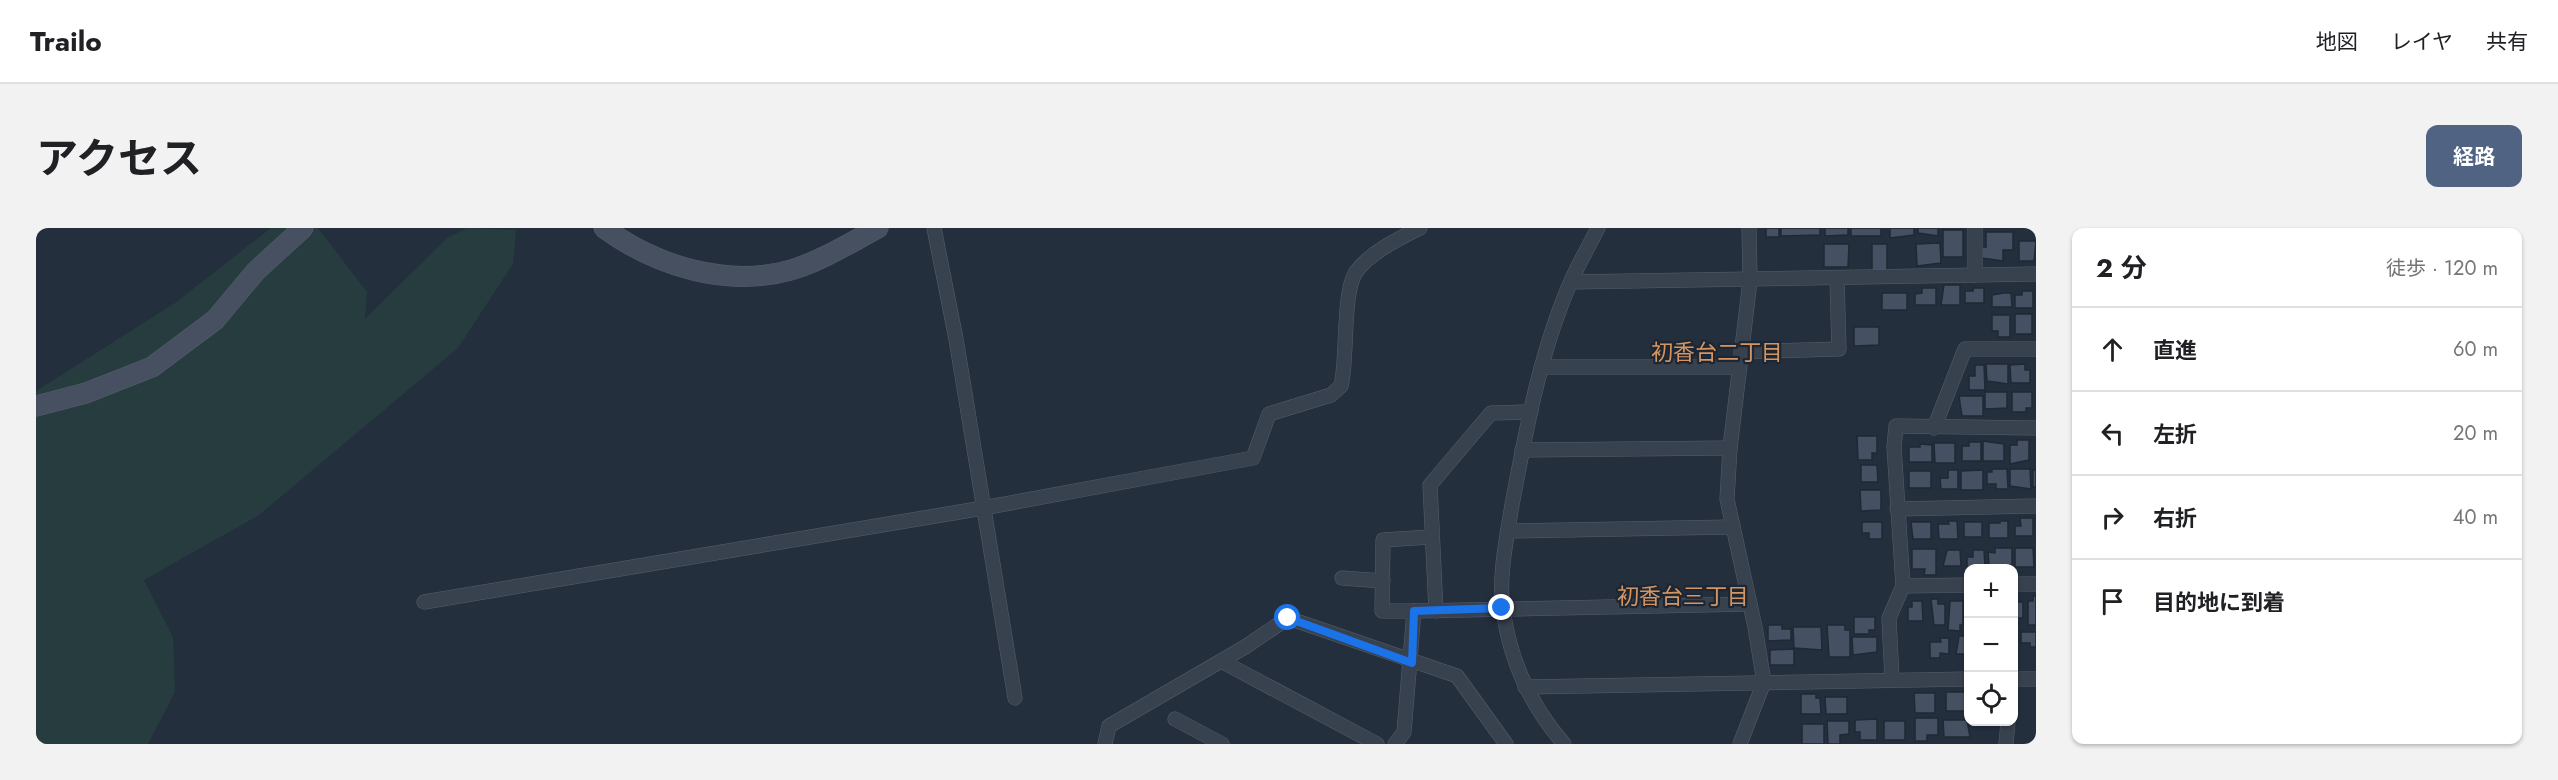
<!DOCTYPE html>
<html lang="ja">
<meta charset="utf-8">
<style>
body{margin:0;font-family:Jost,"Noto Sans JP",sans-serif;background:#f2f2f2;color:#202124}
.controls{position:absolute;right:18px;bottom:18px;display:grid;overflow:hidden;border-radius:12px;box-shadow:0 2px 4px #0004}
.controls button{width:54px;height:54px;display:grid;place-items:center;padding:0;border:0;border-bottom:2px solid #e0e0e0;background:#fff;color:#202124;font:30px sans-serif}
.stop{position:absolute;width:18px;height:18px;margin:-14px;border:4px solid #1a73e8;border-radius:50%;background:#fff}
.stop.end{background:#1a73e8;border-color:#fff;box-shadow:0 2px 6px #0008}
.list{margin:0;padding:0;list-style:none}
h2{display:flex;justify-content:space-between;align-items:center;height:78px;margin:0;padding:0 24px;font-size:26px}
h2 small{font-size:20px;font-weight:400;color:#757577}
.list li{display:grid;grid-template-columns:39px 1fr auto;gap:18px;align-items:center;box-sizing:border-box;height:84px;padding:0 24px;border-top:2px solid #e0e0e0}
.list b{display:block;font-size:22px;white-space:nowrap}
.list em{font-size:20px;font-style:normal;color:#757577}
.icon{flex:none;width:33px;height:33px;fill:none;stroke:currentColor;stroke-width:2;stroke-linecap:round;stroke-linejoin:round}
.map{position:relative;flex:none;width:2000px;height:516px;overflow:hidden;border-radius:12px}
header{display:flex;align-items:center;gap:36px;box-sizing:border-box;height:84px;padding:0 30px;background:#fff;border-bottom:2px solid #e0e0e0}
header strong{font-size:28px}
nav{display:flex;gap:33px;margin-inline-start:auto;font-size:21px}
.intro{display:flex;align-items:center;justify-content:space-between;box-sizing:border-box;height:144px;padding:0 36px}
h1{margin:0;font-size:42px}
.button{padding:15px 27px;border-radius:12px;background:#506383;color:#fff;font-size:21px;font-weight:700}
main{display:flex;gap:36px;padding:0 36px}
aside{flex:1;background:#fff;border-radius:12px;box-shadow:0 2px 4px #0004}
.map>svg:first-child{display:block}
.green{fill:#263c3f}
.building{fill:#455162;stroke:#1f2835;stroke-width:1.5}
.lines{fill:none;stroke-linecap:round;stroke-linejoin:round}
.street-casing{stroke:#565f6c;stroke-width:15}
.secondary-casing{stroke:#565f6c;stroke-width:21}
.street{stroke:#38414e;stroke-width:14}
.secondary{stroke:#465061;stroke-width:20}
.route{stroke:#1a73e8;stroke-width:8}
.labels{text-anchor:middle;stroke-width:4.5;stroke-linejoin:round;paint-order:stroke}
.neighbourhood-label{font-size:22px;fill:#d59563;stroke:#1d2633}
</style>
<header>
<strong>Trailo</strong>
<nav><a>地図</a><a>レイヤ</a><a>共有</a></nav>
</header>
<div class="intro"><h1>アクセス</h1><a class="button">経路</a></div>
<main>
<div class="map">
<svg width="2000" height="516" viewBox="0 0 2000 516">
<rect width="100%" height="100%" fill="#242f3e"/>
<polygon class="green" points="235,0 282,0 331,64 329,91 411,10 431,0 480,2 477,36 422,120 223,287 108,352 137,409 139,464 112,516 0,516 0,163 139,75"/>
<g class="building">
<rect x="1730" y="0" width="13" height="9"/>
<polygon points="1745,0 1784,0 1784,7 1745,8"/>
<polygon points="1789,0 1812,0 1812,7 1789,8"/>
<rect x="1815" y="0" width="30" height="8"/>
<polygon points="1854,0 1878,0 1878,7 1854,10"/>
<polygon points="1882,0 1902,0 1902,8 1882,5"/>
<rect x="1907" y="2" width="20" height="27"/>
<polygon points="1950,4 1977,4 1977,22 1967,22 1967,33 1946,30 1946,19 1950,19"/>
<polygon points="1983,13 2000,13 1998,33 1983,33"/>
<polygon points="1904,15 1905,35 1881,38 1880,16"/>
<polygon points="1788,16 1813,16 1812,39 1788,39"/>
<rect x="1836" y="16" width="15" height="27"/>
<polygon points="1908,57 1924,57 1924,77 1905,77"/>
<polygon points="1886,60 1900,60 1900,77 1879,77 1879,66 1886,65"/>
<polygon points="1937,60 1948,60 1948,75 1929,75 1929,63 1937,63"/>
<polygon points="1986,63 1997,63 1997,80 1979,80 1979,67 1986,67"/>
<rect x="1846" y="65" width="25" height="17"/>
<polygon points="1968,65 1975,65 1976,79 1956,79 1956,67"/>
<rect x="1979" y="86" width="17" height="20"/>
<polygon points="1956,87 1974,87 1974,109 1962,109 1962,103 1956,103"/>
<polygon points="1818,99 1843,99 1843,117 1818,118"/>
<polygon points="1950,136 1972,136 1972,156 1951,153"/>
<polygon points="1989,136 1989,142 1994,142 1994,155 1975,155 1974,137"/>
<polygon points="1939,137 1948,137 1949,162 1933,162 1933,148 1939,148"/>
<polygon points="1949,164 1971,164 1971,180 1949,181"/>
<polygon points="1976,164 1996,164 1996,180 1990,180 1990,184 1976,184"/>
<polygon points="1923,168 1947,168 1947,188 1926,188"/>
<polygon points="1821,208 1841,208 1841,225 1836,225 1836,232 1822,232"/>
<polygon points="1981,212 1993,212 1993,232 1974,236 1974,217 1981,217"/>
<polygon points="1947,213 1968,216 1968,233 1947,233"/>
<polygon points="1933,214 1945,214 1945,233 1926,233 1926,218 1933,218"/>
<polygon points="1898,215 1919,215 1919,235 1899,235"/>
<polygon points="1884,216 1896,217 1896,234 1873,234 1873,219 1884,219"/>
<polygon points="1825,237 1841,237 1842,254 1825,254"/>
<polygon points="1956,241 1971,241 1972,261 1960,261 1960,256 1951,256 1951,244 1956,244"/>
<polygon points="1974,241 1994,241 1995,261 1974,258"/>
<polygon points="1912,242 1922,242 1922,261 1905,261 1904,250 1912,250"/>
<polygon points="1947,242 1947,262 1925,262 1925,243"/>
<rect x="1997" y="242" width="3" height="17"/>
<rect x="1873" y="243" width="22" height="17"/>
<polygon points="1824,262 1845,262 1845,282 1825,283"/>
<polygon points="1984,290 1997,290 1997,308 1979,308 1979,298 1985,298"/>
<polygon points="1912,293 1921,293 1922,311 1903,311 1902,296 1913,296"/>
<polygon points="1964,293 1972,293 1972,310 1953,310 1953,295 1964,295"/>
<polygon points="1826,294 1846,294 1846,311 1833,311 1833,305 1826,305"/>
<polygon points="1875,294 1895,294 1895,311 1877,311"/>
<rect x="1928" y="294" width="18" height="15"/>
<polygon points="1959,320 1976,320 1976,337 1953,337 1952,324 1959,325"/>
<polygon points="1979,320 1997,320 1998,339 1979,339"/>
<polygon points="1876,321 1900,321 1900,347 1888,347 1889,341 1876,341"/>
<polygon points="1911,322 1924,322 1925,338 1907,338"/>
<polygon points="1937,322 1948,322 1949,339 1931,339 1931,329 1937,329"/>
<polygon points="1997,368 2000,368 2000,397 1992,397 1992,373 1997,373"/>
<polygon points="1895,371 1902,371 1902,376 1909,376 1909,397 1898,397"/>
<polygon points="1978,371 1978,374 1987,374 1987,390 1981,390 1981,394 1978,394"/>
<rect x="1930" y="372" width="2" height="24"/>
<polygon points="1876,373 1886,373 1887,393 1872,393 1872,379 1876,379"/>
<polygon points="1914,373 1927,373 1927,397 1924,397 1924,403 1912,402"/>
<polygon points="1818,389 1839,389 1839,402 1833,402 1833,406 1818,406"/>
<polygon points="1732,397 1746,397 1746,401 1755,401 1755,412 1732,413"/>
<polygon points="1791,397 1809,397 1809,402 1814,402 1814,429 1793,429"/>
<polygon points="1757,399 1785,399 1786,422 1758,420"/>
<polygon points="1985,404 2000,404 2000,419 1994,419 1994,415 1985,415"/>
<rect x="1978" y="405" width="2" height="22"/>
<polygon points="1923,408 1932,408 1932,426 1920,426"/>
<polygon points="1816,409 1841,409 1841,424 1817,427"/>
<polygon points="1904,410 1913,410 1913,426 1904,425 1904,430 1894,430 1894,414 1905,414"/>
<polygon points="1758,421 1758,437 1734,437 1734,422"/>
<rect x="1910" y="464" width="22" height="19"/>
<polygon points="1878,465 1899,465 1899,485 1879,485"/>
<polygon points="1765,466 1780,466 1780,470 1784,470 1785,486 1765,486"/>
<polygon points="1789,469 1811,469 1811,486 1790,486"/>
<polygon points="1879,490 1902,490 1902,507 1891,507 1891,513 1879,513"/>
<polygon points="1841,491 1841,512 1824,512 1824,504 1819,504 1819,492"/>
<polygon points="1907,492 1931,492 1934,509 1908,509"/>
<polygon points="1791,493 1813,493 1813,506 1804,507 1804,516 1792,516"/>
<rect x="1848" y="493" width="21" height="19"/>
<rect x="1766" y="496" width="22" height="20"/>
</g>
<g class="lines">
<g class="street-casing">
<g id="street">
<polyline points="898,0 920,111 979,470"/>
<polyline points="1939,0 1939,47"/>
<polyline points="1535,54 2000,46"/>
<polyline points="1705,124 1803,121 1801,51"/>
<polyline points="1505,139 1703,139"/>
<polyline points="1898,200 1929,121 2000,121"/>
<polyline points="1486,222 1694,220"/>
<polyline points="1861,281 2000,278"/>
<polyline points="1472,303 1696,299"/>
<polyline points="1306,350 1347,353"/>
<polyline points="1978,356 2000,356"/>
<polyline points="1867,358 1932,357"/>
<path d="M388 374 947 280 1217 230 1233 186 1295 167 1305 158C1312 130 1306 65 1320 44 1333 25 1364 10 1384 0"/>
<polyline points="1378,383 1346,383 1347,312 1395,309"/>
<polyline points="1400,383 1394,257 1455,185 1495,184"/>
<polyline points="1185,433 1341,516"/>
<polyline points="1856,451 1853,390 1867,358 1858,219 1860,198 2000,200"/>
<polyline points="1978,451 2000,451"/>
<polyline points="1489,459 1932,451"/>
<polyline points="1139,491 1186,516"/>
<polyline points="1069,516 1073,498 1209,419 1252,390 1421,448 1470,516"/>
<polyline points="1359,516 1368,504 1378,383 1714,376"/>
<path d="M1528 516C1494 477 1474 433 1467 381 1462 352 1471 307 1476 277 1490 202 1504 124 1535 53 1543 35 1553 18 1562 0"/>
<polyline points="1704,516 1728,454 1719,399 1691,271 1694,220 1714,53 1713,0"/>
<polyline points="1970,516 1972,494"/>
</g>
</g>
<g class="secondary-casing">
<g id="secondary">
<path d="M568 0C620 38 691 60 755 42 785 33 814 15 842 0"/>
<polyline points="0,178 50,165 116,139 179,92 220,43 267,0"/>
</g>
</g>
<use href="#street" class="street"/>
<use href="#secondary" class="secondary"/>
</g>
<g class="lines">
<polyline class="route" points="1252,390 1376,435 1378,383 1466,380"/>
</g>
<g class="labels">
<g class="neighbourhood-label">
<text x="1681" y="132">初香台二丁目</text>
<text x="1647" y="376">初香台三丁目</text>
</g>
</g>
</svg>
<div class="controls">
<button>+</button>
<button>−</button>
<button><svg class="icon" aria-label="locate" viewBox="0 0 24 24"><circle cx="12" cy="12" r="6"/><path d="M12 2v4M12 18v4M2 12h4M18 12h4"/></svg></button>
</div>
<div class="stop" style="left:1252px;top:390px"></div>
<div class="stop end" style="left:1466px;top:380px"></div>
</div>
<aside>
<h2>2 分<small>徒歩 · 120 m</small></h2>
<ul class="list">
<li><svg class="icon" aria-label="ahead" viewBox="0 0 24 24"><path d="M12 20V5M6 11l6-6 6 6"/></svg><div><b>直進</b></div><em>60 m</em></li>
<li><svg class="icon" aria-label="left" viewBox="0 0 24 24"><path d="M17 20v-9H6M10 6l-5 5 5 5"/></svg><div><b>左折</b></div><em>20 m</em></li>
<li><svg class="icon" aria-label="right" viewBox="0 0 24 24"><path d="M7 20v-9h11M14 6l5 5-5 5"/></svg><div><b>右折</b></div><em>40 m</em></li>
<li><svg class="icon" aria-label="arrive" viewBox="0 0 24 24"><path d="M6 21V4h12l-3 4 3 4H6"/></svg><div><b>目的地に到着</b></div></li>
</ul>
</aside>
</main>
